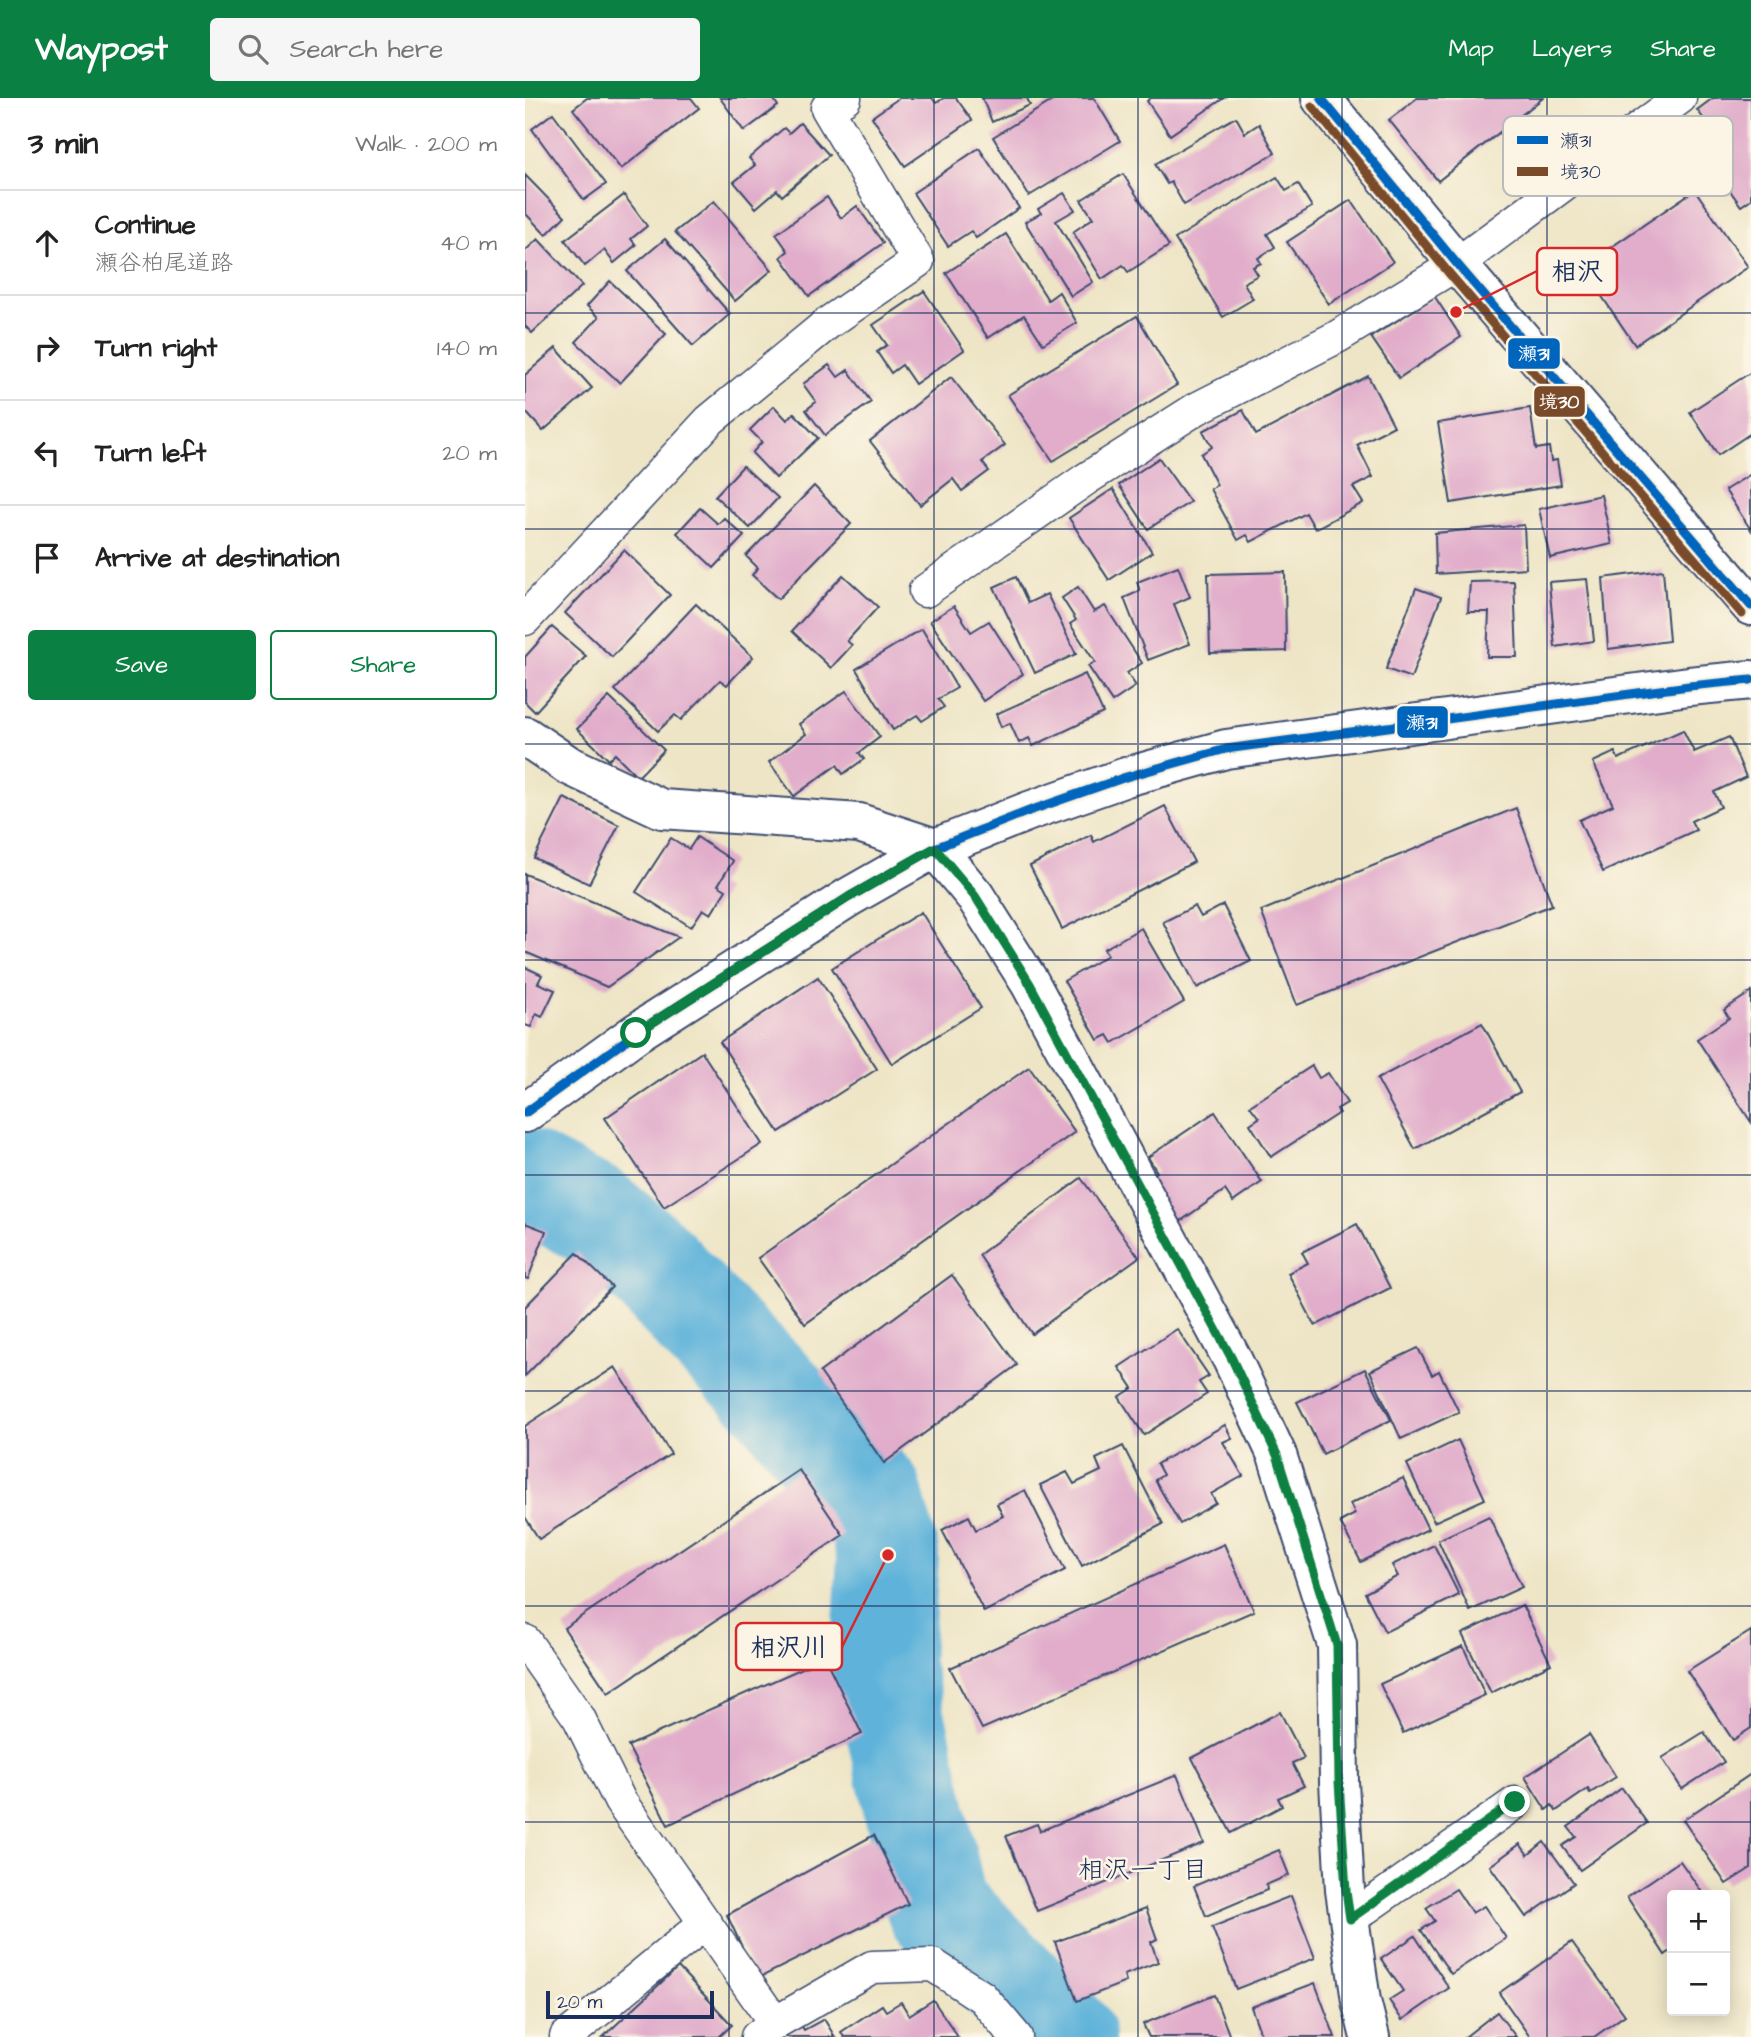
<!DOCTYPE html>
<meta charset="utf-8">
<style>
body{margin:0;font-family:"Architects Daughter","Klee One",sans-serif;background:#f6f6f6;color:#222}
.controls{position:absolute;right:21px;bottom:21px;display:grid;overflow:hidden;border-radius:7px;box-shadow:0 4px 18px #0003}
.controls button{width:63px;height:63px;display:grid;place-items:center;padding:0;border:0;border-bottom:2px solid #e0e0e0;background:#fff;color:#222;font:35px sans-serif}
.scale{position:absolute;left:21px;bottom:18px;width:168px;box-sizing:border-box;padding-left:7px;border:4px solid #1b2f5e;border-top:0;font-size:19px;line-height:24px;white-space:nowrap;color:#1b2f5e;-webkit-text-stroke:5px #fcf5e5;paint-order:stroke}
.stop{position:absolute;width:21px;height:21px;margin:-16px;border:5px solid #0b8043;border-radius:50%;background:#fff}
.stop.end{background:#0b8043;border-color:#fff;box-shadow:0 2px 7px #0008}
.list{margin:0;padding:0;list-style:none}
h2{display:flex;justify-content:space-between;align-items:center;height:91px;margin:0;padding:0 28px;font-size:30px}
h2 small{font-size:23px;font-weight:400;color:#767676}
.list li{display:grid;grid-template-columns:46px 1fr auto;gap:21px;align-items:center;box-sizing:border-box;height:105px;padding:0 28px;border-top:2px solid #e0e0e0}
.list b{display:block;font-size:26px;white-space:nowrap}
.list p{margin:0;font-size:23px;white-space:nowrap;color:#767676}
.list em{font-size:23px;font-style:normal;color:#767676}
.actions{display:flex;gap:14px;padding:21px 28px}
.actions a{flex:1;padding:16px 0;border:2px solid #0b8043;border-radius:7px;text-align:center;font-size:24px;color:#0b8043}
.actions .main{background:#0b8043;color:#fff}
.icon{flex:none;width:38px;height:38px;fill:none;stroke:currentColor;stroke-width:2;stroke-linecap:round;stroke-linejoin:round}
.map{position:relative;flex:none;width:1226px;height:1939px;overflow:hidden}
header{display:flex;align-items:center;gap:42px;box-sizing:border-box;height:98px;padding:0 35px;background:#0b8043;color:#fff}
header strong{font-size:33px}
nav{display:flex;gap:38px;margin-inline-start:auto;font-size:24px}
.search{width:490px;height:63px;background:#f6f6f6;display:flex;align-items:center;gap:18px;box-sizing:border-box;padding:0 24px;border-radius:7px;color:#767676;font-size:26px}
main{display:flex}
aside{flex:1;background:#fff}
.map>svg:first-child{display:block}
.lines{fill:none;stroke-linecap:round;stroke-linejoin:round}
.river{stroke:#5eb3da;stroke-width:102}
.building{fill:#e1adcb}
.service-casing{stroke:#3b4a6e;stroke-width:35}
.minor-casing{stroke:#3b4a6e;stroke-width:42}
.tertiary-casing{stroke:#3b4a6e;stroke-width:42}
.secondary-casing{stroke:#3b4a6e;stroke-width:42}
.service{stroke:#fff;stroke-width:32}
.minor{stroke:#fff;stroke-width:38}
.tertiary{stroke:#fff;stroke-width:38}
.secondary{stroke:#fff;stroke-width:38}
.bus-1-casing{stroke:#fcf5e5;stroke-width:14}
.bus-2-casing{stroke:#fcf5e5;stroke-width:14}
.bus-1{stroke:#0065bd;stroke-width:9}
.bus-2{stroke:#7a4b2a;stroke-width:9}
.route{stroke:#0b8043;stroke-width:9}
.grid{fill:none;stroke:#1b2f5e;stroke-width:2;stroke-opacity:0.55}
.labels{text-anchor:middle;stroke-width:5;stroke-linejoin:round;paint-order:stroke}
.neighbourhood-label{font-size:26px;fill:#1b2f5e;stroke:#fcf5e5}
.key{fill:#fcf5e5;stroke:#b8babc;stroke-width:2}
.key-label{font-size:19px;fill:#1b2f5e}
.leader{fill:none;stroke:#d62828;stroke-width:2.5}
.callout-dot{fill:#d62828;stroke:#fcf5e5;stroke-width:2.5}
.callout{fill:#fcf5e5;stroke:#d62828;stroke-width:2.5}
.callout-label{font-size:26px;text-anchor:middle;font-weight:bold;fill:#1b2f5e}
.line-badge{stroke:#fcf5e5;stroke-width:2.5}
.badge-label{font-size:19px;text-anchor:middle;font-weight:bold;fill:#fff}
</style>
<header>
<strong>Waypost</strong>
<div class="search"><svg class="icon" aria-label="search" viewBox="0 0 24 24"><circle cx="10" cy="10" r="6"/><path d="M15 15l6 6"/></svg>Search here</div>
<nav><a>Map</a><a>Layers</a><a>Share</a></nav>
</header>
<main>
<aside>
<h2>3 min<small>Walk · 200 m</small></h2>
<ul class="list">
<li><svg class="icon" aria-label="ahead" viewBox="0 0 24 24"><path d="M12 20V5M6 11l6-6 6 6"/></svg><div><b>Continue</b><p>瀬谷柏尾道路</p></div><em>40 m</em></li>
<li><svg class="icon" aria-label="right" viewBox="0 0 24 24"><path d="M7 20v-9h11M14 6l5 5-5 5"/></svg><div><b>Turn right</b></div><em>140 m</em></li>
<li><svg class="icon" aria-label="left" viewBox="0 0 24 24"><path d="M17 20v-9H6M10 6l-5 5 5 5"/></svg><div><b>Turn left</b></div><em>20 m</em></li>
<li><svg class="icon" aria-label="arrive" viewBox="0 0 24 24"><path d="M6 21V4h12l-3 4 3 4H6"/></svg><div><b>Arrive at destination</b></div></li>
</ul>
<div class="actions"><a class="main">Save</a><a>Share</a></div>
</aside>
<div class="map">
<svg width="1226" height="1939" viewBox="0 0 1226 1939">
<rect width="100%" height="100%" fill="#fcf5e5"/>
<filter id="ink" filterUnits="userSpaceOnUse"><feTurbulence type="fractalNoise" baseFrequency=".0143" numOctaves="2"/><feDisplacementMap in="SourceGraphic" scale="14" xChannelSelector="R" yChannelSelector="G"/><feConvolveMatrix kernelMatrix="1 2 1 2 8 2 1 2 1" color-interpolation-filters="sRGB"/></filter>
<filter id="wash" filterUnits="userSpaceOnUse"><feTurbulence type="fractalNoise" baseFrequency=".00686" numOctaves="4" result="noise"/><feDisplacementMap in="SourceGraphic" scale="28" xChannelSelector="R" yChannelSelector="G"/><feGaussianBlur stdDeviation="1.57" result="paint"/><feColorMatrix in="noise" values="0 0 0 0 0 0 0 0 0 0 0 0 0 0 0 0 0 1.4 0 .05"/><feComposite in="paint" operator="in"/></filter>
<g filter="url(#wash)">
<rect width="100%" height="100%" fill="#eee5c6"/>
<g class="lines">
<polyline class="river" points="0,1082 67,1116 121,1161 184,1230 251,1297 294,1348 346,1395 363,1457 357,1565 412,1809 539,1939"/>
</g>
<g id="blocks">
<g class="building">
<polygon points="62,0 166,0 174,10 96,71 48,11"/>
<polygon points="195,0 248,0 253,8 219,33"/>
<polygon points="374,0 407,0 411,5 419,0 431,0 447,22 380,68 347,19"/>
<polygon points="457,0 502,0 505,7 467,24"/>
<polygon points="532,0 569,0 595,43 504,98 468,39"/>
<polygon points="626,0 699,0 645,37 622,3"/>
<polygon points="892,0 1018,0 913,83 864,22"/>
<polygon points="1188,0 1226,0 1226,101 1216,108 1162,32 1179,21 1172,12"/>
<polygon points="28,15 81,86 59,102 7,31"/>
<polygon points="711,19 720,35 734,26 750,55 659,107 646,84 642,86 630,66"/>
<polygon points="275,25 304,57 257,98 252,92 231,110 209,84 230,67 224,60 259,30 264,35"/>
<polygon points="454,50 494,110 451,140 446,133 423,148 388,95"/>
<polygon points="598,76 644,148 603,174 598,167 577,181 548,134 568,120 556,102"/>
<polygon points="0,77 40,118 21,137 0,115"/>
<polygon points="752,79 761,93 773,86 787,109 742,136 750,149 733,160 736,165 728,169 733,177 719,185 728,201 698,219 650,141"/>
<polygon points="1170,92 1223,169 1110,247 1057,169"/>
<polygon points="539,95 550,112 531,123 568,184 546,198 500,124 516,115 513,111"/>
<polygon points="99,97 122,128 106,141 111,147 89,165 79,152 60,168 40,142"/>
<polygon points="302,99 316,120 332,108 358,145 284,198 256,159 263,153 251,136"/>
<polygon points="826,102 868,164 804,206 762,144"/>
<polygon points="189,103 247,172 210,203 150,134"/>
<polygon points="481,136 523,202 534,194 552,225 518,246 499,217 463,240 421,175"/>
<polygon points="13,141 57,188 7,235 0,228 0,153"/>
<polygon points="140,141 205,216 168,248 102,173"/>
<polygon points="85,183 141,236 95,285 51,244 74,219 62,208"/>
<polygon points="399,193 439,252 390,286 377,267 366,275 352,254 362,247 348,227"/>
<polygon points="910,199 936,239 874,280 846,239"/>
<polygon points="612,218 652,287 528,363 483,297"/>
<polygon points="31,250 67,290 18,333 0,313 0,277"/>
<polygon points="304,267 313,279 323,272 346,304 300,337 281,312 291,304 278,286"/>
<polygon points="1226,274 1226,335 1193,357 1165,314"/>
<polygon points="843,278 869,328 832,347 848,379 828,389 838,405 790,431 781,415 726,444 722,437 713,442 685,391 692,387 676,356 687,349 678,333 718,312 731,337"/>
<polygon points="426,279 480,347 457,364 464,373 437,393 428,381 395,407 345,343"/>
<polygon points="249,308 262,322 269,315 293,340 251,380 227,355 237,344 225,332"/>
<polygon points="1005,310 1011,351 1024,349 1026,363 1032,362 1036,387 926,405 913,325"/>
<polygon points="634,360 665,404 623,431 594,387"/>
<polygon points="218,368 253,400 225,430 190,398"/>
<polygon points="1226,376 1226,432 1200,392"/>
<polygon points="289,388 326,426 253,501 227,477 233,470 221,458"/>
<polygon points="588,391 627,454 584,482 544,420"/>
<polygon points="1076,397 1087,446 1025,460 1014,411"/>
<polygon points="175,410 193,426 199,420 219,438 189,470 152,435"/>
<polygon points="999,427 1001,470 911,476 910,435"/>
<polygon points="99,452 145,497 87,559 40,515"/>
<polygon points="653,468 665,499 649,506 665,546 623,562 599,500 615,493 612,484"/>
<polygon points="1138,472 1144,543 1083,551 1078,480"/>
<polygon points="760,474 761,553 685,555 683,476"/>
<polygon points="318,477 353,509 322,543 327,547 306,570 267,533"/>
<polygon points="491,479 503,505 522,496 551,556 510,575 469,489"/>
<polygon points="1062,481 1069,543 1030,549 1024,484"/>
<polygon points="989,483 992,559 962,559 964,514 943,514 945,484"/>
<polygon points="553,489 569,514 580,508 617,565 602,575 611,588 587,604 563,568 570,564 545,526 551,522 537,500"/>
<polygon points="891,490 916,499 886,580 861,571"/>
<polygon points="171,506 228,559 202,587 195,582 156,622 150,617 133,633 90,592"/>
<polygon points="429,508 446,534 464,523 498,576 458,603 405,523"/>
<polygon points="27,529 61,558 10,614 0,604 0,559"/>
<polygon points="397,531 432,590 413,601 419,609 397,623 392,617 368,632 331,571"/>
<polygon points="560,576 578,615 508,648 504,640 494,645 485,625 476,629 471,616"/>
<polygon points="321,593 355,639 334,655 339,661 318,676 312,667 269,698 244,664 281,636 274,626"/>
<polygon points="84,599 139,652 113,679 90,656 84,662 52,631"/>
<polygon points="1158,632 1169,654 1204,639 1221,679 1189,694 1196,709 1166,723 1171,732 1078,774 1054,722 1088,707 1068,664 1090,654 1093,661"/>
<polygon points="39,700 94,727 64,786 9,760"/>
<polygon points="640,708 669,764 537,831 505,768 566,737 569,744"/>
<polygon points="991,710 1027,807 772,907 736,813"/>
<polygon points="172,739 208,763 193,787 201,792 186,816 178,811 166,829 111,794 146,740 164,751"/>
<polygon points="0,776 154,839 82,889 0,854"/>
<polygon points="698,807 726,863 672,890 638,824 670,808 676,819"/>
<polygon points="396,814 456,910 367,966 307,870"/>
<polygon points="616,830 659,904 588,945 583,937 573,942 539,883 583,857 579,851"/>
<polygon points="0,869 17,877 13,885 30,892 17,919 11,916 6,929 0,927"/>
<polygon points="293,879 352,971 254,1034 195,944"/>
<polygon points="1226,894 1226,1024 1172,941 1204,920 1199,912"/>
<polygon points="957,925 995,994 890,1051 852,981"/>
<polygon points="177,954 237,1046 139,1109 80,1020"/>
<polygon points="787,968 794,980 803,975 822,1005 812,1011 814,1015 746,1059 725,1026 734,1020 725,1008"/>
<polygon points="504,969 550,1034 280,1226 233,1160"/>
<polygon points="690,1014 737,1084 708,1104 700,1092 650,1127 619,1083 632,1074 623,1059"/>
<polygon points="556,1080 614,1159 507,1236 454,1157"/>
<polygon points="0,1125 21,1133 3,1181 0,1180"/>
<polygon points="832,1126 865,1190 790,1228 763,1175 783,1165 777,1154"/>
<polygon points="52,1155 87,1189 0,1278 0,1209"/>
<polygon points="427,1177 492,1267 359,1365 295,1274"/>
<polygon points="652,1231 684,1278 674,1284 682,1296 619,1337 594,1299 608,1290 594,1269"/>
<polygon points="893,1250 907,1277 914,1273 934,1314 876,1341 845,1273"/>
<polygon points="90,1269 146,1356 14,1441 0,1419 0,1328"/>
<polygon points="840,1271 866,1322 798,1356 772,1304"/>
<polygon points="700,1327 707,1340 698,1344 718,1378 686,1396 691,1405 655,1426 630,1382 638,1377 632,1366"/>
<polygon points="933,1342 960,1401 909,1424 882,1366"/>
<polygon points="598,1348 638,1426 557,1468 515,1387 542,1374 549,1386 576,1373 571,1361"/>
<polygon points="274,1372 318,1437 83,1595 39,1530"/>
<polygon points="878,1380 903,1431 836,1464 815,1424 830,1416 825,1406"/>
<polygon points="500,1392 540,1472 459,1514 417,1432 444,1418 451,1432 478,1418 472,1406"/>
<polygon points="964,1418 997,1489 945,1513 913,1442"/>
<polygon points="699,1446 729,1513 457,1631 425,1570"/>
<polygon points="909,1447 934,1497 860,1534 840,1495 873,1478 867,1467"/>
<polygon points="997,1507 1026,1566 966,1595 937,1536"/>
<polygon points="1226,1533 1226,1630 1208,1642 1162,1573"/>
<polygon points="938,1548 960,1597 878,1635 855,1586"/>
<polygon points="300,1560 337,1636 143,1727 103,1648"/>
<polygon points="755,1614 779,1660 767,1665 779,1688 753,1700 757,1708 706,1735 667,1660"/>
<polygon points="1179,1634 1199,1664 1157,1691 1137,1660"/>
<polygon points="1064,1637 1091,1679 1065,1695 1063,1691 1031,1713 1027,1707 1021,1712 1000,1679"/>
<polygon points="1226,1676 1226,1770 1201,1786 1158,1722"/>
<polygon points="652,1677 679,1745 512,1813 481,1738 512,1726 515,1733"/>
<polygon points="1097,1690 1122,1725 1055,1772 1037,1748 1051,1739 1043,1729"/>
<polygon points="349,1737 383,1806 232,1881 202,1817"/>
<polygon points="1019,1744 1049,1785 1001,1819 965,1768 995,1746 1003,1757"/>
<polygon points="754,1752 764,1777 741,1787 742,1792 681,1818 669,1788"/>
<polygon points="1155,1763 1179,1797 1147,1797 1147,1852 1140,1857 1102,1799"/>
<polygon points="931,1791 947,1815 959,1808 981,1840 926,1876 896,1832 910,1823 901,1810"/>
<polygon points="766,1798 790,1860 711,1891 687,1829"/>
<polygon points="621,1810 632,1841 626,1844 633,1864 599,1877 601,1884 552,1903 530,1844"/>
<polygon points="890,1838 924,1890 877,1922 864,1902 878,1893 856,1861"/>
<polygon points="1047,1844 1100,1917 1069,1939 1005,1939 974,1895"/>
<polygon points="153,1869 207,1927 194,1939 78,1939"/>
<polygon points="790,1885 810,1939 737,1939 726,1909"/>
<polygon points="689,1897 705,1939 624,1939 618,1926"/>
<polygon points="408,1902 433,1939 319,1939 316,1934 357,1907 361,1913 376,1904 384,1917"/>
<polygon points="972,1914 991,1939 940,1939"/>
<polygon points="299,1921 310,1939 258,1939 276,1927 279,1932"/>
</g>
</g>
</g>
<g filter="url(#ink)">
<use href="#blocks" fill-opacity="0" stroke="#3b4a6e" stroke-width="2"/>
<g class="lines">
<g class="service-casing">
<g id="service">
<polyline points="400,493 561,381 671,311 812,239 932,166 1155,0"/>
<polyline points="0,521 185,322 303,225 393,163 302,10 320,0"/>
<polyline points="0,1543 54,1620 95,1703 250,1925"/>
<polyline points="825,1821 990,1705"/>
<polyline points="41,1939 180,1825"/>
<polyline points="232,1939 250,1925 347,1869 408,1867 457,1899 491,1939"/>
</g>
</g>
<g class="minor-casing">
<polyline id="minor" points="0,638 43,667 137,711 334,725 410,750 450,798 505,885 707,1261 752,1357 812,1547 814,1684 820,1792 836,1903 845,1939"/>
</g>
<g class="tertiary-casing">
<polyline id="tertiary" points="796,0 932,166 1226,508"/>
</g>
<g class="secondary-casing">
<polyline id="secondary" points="0,1015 111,935 324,799 410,750 504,713 601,679 701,651 1164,588 1226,582"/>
</g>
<use href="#service" class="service"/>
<use href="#minor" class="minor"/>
<use href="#tertiary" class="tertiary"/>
<use href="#secondary" class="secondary"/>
<g class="bus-1-casing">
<g id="bus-1">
<polyline points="796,0 932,166 1226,508"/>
<polyline points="0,1015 111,935 324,799 410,750 504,713 601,679 701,651 1164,588 1226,582"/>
</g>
</g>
<g class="bus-2-casing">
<polyline id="bus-2" points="787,8 923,174 1217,516"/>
</g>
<use href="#bus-1" class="bus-1"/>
<use href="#bus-2" class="bus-2"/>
</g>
</g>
<g class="lines" filter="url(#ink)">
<polyline class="route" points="111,935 324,799 410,750 450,798 505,886 707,1261 752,1357 812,1547 814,1684 821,1792 825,1821 990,1704"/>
</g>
<path class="grid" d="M204 0V1939M409 0V1939M613 0V1939M817 0V1939M1022 0V1939M0 215H1226M0 431H1226M0 646H1226M0 862H1226M0 1077H1226M0 1293H1226M0 1508H1226M0 1724H1226"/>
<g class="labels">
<g class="neighbourhood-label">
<text x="618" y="1780">相沢一丁目</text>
</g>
</g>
<rect x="978" y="18" width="230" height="80" rx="10" class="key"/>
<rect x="992" y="38" width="31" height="8" fill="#0065bd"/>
<rect x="992" y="69" width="31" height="9" fill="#7a4b2a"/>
<g class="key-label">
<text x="1035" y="49">瀬31</text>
<text x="1035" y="80">境30</text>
</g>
<path class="leader" d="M931 214L1012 173M363 1457L317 1549"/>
<g class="callout-dot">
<circle cx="931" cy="214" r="7"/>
<circle cx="363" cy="1457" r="7"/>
</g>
<g class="callout">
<rect x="1012" y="150" width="80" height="47" rx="7"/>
<rect x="211" y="1525" width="106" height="47" rx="7"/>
</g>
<g class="callout-label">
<text x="1052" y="182">相沢</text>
<text x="264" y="1558">相沢川</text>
</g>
<g class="line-badge">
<rect x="982" y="239" width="54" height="33" rx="7" fill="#0065bd"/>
<rect x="1008" y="287" width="53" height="33" rx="7" fill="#7a4b2a"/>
<rect x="871" y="607" width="53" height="34" rx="7" fill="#0065bd"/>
</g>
<g class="badge-label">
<text x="1009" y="262">瀬31</text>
<text x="1034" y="310">境30</text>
<text x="897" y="631">瀬31</text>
</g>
</svg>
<div class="controls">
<button>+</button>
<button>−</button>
</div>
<div class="scale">20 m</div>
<div class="stop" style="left:111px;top:935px"></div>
<div class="stop end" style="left:990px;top:1704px"></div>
</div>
</main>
